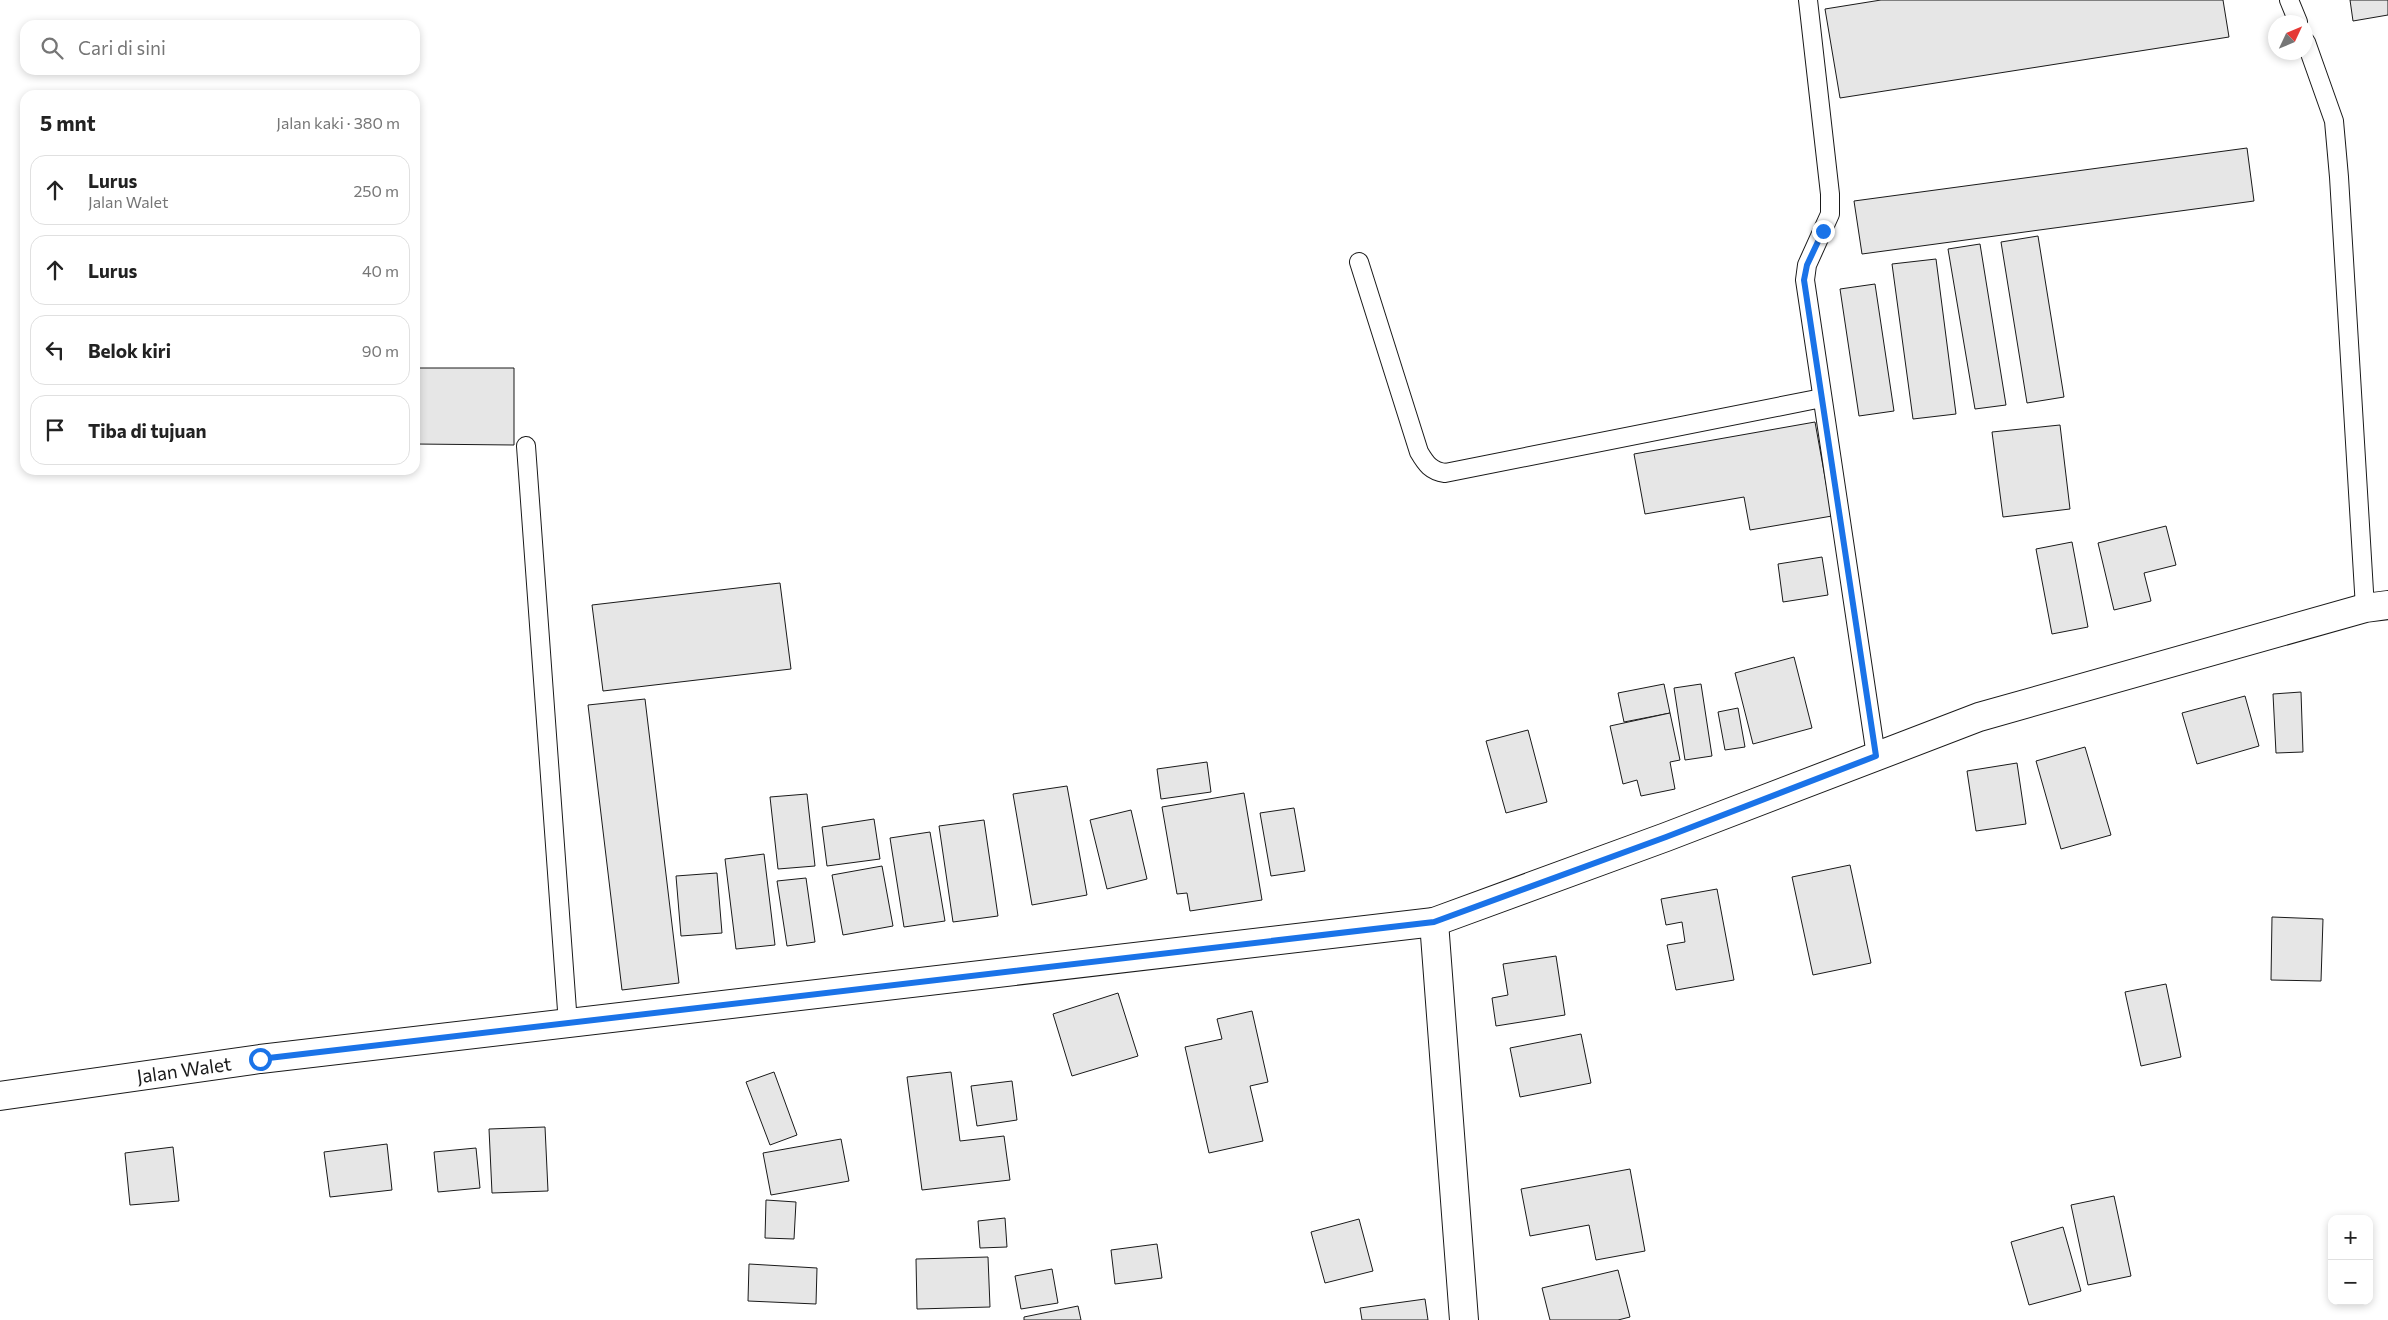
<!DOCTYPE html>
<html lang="id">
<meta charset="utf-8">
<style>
body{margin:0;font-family:Commissioner,sans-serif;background:#f2f2f2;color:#222}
.controls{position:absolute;right:15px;bottom:15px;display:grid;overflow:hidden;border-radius:10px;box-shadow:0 2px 8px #0003}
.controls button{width:45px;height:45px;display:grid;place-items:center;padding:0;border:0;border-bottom:1px solid #e0e0e0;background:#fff;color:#222;font:25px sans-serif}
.compass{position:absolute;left:2268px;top:15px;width:45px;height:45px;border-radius:50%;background:#fff;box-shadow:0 2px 8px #0003;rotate:46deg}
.stop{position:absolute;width:15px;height:15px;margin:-11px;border:4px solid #1a73e8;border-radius:50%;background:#fff}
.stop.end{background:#1a73e8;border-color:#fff;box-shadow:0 1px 5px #0008}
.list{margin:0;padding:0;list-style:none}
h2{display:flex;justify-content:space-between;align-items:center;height:65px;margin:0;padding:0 20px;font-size:21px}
h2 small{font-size:16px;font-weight:400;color:#767676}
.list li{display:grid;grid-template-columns:32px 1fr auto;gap:15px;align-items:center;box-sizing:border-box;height:70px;margin:0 10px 10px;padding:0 10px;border:1px solid #e0e0e0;border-radius:15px}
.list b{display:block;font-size:19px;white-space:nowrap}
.list p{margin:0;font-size:16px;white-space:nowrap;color:#767676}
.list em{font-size:16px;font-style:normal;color:#767676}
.icon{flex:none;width:28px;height:28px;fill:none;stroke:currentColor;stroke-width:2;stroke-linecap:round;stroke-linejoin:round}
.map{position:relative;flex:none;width:2388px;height:1320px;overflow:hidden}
.search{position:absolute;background:#fff;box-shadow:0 2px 8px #0003;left:20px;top:20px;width:400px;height:55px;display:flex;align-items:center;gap:12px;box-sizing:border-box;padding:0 18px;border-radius:15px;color:#767676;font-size:19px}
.panel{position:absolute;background:#fff;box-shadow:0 2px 8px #0003;left:20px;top:90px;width:400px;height:385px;border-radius:15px}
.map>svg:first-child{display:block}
.building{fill:#e6e6e6;stroke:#1a1a1a}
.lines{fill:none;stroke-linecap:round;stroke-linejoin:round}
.lane-casing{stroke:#1a1a1a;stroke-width:20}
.street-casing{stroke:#1a1a1a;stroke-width:30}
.lane{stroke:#fff;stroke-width:18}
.street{stroke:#fff;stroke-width:28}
.route{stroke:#1a73e8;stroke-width:6}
.labels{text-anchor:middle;stroke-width:4;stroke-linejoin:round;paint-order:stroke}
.street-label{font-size:19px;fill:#1a1a1a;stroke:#fff}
</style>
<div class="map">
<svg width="2388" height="1320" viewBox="0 0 2388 1320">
<rect width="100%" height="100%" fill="#fff"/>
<g class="building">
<polygon points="1881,0 2223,0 2229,37 1840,98 1825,9"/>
<polygon points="2350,0 2388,0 2388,15 2353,21"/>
<polygon points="2247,148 2254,201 1862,254 1854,201"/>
<polygon points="2038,236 2064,397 2027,403 2001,242"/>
<polygon points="1980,244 2006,405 1975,409 1948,249"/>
<polygon points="1936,259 1956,414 1913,419 1892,264"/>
<polygon points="1875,284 1894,411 1859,416 1840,289"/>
<polygon points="415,368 514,368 514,445 415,444"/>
<polygon points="1815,422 1832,516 1750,530 1744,497 1645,514 1634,454"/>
<polygon points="2060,425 2070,509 2003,517 1992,432"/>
<polygon points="2166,526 2176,565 2144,573 2151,601 2114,610 2098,543"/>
<polygon points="2072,542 2088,627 2052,634 2036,549"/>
<polygon points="1822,557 1828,595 1783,602 1778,564"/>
<polygon points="780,583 791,669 603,691 592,605"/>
<polygon points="1794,657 1812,728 1753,744 1735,673"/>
<polygon points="1664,684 1670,713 1624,722 1618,693"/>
<polygon points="1701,684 1712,756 1685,760 1674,688"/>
<polygon points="2301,692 2303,752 2276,753 2273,694"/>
<polygon points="2245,696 2259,746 2197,764 2182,713"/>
<polygon points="645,699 679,983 622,990 588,705"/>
<polygon points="1738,708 1745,747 1725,750 1718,712"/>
<polygon points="1670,713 1680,760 1670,762 1675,789 1641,796 1637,780 1623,784 1610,726"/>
<polygon points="1528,730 1547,802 1506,813 1486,741"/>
<polygon points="2085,747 2111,835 2061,849 2036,761"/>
<polygon points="1207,762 1211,792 1161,799 1157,769"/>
<polygon points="2017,763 2026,824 1976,831 1967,771"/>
<polygon points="1067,786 1087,895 1032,905 1013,794"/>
<polygon points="1244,793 1262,900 1190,911 1187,893 1177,894 1162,807"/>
<polygon points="807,794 815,866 778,869 770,797"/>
<polygon points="1294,808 1305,871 1271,876 1260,813"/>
<polygon points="1131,810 1147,879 1107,889 1090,820"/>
<polygon points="874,819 880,859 827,866 822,827"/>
<polygon points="984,820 998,916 953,922 939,826"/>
<polygon points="930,832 945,921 904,927 890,838"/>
<polygon points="764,854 775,945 736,949 725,859"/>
<polygon points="1850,865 1871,963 1813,975 1792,877"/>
<polygon points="882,866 893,926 843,935 832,875"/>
<polygon points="717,873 722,933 681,936 676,876"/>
<polygon points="806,878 815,942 787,946 777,881"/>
<polygon points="1717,889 1734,980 1676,990 1667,945 1685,942 1682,922 1666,925 1661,899"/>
<polygon points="2272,917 2323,919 2321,981 2271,980"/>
<polygon points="1556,956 1565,1015 1496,1026 1492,998 1508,995 1503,964"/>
<polygon points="2166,984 2181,1057 2141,1066 2125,992"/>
<polygon points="1118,993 1138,1056 1072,1076 1053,1014"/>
<polygon points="1252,1011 1268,1082 1250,1086 1263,1141 1209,1153 1185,1047 1222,1039 1217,1019"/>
<polygon points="1581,1034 1591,1083 1520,1097 1510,1048"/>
<polygon points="774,1072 797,1135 770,1145 746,1082"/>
<polygon points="951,1072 960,1141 1004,1136 1010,1180 922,1190 907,1077"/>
<polygon points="1012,1081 1017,1120 977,1126 971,1086"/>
<polygon points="545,1127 548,1191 492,1193 489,1129"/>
<polygon points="841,1139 849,1181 771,1195 763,1153"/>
<polygon points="387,1144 392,1190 330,1197 324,1152"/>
<polygon points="173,1147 179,1201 130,1205 125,1153"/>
<polygon points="476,1148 480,1188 438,1192 434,1152"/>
<polygon points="1630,1169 1645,1251 1596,1260 1589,1225 1530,1236 1521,1189"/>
<polygon points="2114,1196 2131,1276 2088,1285 2071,1205"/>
<polygon points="766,1200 796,1202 794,1239 765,1238"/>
<polygon points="1005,1218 1007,1247 980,1248 978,1221"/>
<polygon points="1359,1219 1373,1271 1325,1283 1311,1232"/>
<polygon points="2063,1227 2081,1291 2029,1305 2011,1242"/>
<polygon points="1157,1244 1162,1278 1115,1284 1111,1250"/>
<polygon points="988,1257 990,1307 917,1309 916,1259"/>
<polygon points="749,1264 817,1268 816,1304 748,1301"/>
<polygon points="1052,1269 1058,1303 1021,1309 1015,1276"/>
<polygon points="1618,1270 1630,1317 1618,1320 1550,1320 1542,1288"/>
<polygon points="1425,1299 1428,1320 1362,1320 1360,1308"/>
<polygon points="1078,1306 1081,1320 1024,1320 1024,1317"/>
</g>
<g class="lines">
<g class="lane-casing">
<g id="lane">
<polyline points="1808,0 1830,194 1830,214 1807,265 1805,280 1876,756"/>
<polyline points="2289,0 2298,22"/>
<polyline points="2306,42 2334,121 2339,177 2365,608"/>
<path d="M1359 262 1419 452C1426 464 1431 471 1445 473L1822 398"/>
<polyline points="526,446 568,1024"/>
</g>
</g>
<g class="street-casing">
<g id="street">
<polyline points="1434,922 1464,1320"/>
<polyline points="0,1096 260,1059 1434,922 1666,837 1979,717 2365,608 2388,605"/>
</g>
</g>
<use href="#lane" class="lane"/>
<use href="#street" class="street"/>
</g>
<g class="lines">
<polyline class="route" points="260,1059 1434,922 1666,837 1876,756 1804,280 1807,265 1823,231"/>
</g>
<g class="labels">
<g class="street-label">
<text transform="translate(184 1070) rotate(-8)" y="7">Jalan Walet</text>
</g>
</g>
</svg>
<div class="controls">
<button>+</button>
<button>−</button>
</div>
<svg class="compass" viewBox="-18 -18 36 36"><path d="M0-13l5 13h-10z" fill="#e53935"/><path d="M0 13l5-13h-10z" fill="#767676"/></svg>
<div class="stop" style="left:260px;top:1059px"></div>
<div class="stop end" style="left:1823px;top:231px"></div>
<div class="search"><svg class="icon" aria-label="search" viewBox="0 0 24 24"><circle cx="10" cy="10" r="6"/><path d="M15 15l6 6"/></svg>Cari di sini</div>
<section class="panel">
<h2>5 mnt<small>Jalan kaki · 380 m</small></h2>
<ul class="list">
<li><svg class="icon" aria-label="ahead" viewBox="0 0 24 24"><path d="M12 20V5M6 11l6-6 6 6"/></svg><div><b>Lurus</b><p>Jalan Walet</p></div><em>250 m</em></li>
<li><svg class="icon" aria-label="ahead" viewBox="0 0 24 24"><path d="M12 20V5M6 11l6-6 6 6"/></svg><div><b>Lurus</b></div><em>40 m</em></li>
<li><svg class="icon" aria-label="left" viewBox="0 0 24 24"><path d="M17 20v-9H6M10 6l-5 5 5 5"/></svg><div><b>Belok kiri</b></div><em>90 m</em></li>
<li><svg class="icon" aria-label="arrive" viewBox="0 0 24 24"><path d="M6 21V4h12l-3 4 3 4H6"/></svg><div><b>Tiba di tujuan</b></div></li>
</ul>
</section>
</div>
